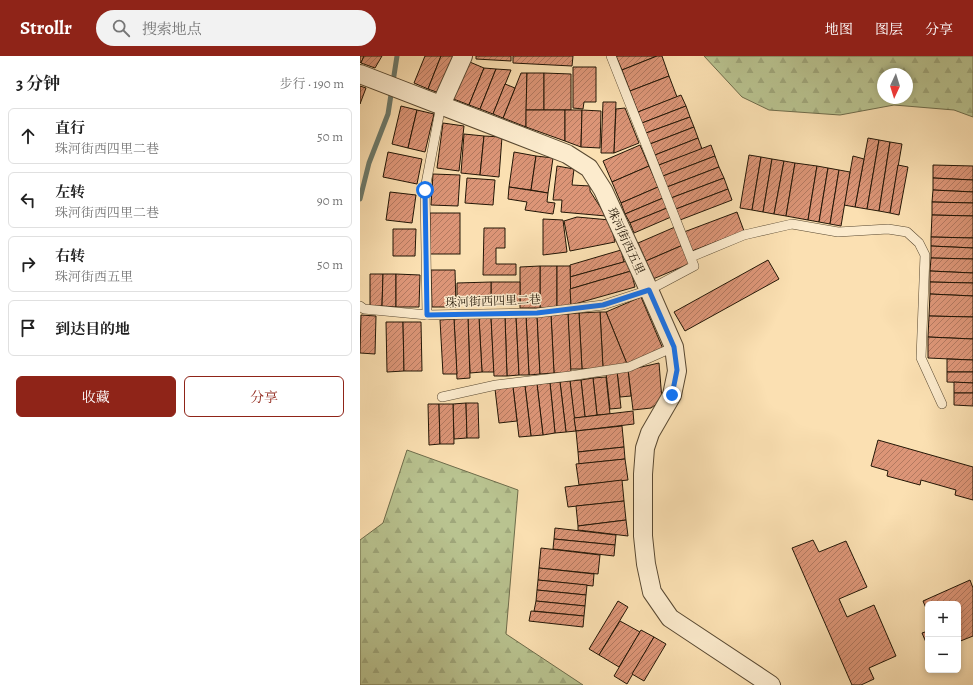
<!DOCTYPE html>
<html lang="zh">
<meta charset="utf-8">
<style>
body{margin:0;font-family:Alegreya,"Noto Serif SC",serif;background:#f2f2f2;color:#222}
.controls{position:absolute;right:12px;bottom:12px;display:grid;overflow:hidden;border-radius:6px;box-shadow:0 2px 6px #0003}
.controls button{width:36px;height:36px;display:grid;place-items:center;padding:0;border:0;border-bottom:1px solid #e0e0e0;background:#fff;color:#222;font:20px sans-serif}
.compass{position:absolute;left:517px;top:12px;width:36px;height:36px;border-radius:50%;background:#fff;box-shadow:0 2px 6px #0003;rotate:184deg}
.stop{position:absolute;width:12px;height:12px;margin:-9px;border:3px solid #1a73e8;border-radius:50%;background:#fff}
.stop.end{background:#1a73e8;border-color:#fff;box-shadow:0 1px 4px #0008}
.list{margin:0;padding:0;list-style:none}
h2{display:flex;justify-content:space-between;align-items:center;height:52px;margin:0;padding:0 16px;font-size:17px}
h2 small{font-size:13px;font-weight:400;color:#767676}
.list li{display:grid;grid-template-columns:26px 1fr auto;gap:12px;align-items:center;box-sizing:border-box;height:56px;margin:0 8px 8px;padding:0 8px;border:1px solid #e0e0e0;border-radius:6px}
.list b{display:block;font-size:15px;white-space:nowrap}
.list p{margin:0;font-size:13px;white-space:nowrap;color:#767676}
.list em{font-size:13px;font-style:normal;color:#767676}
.actions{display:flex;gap:8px;padding:12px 16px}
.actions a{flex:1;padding:9px 0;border:1px solid #8f2418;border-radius:6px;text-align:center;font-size:14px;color:#8f2418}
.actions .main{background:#8f2418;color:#fff}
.icon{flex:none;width:22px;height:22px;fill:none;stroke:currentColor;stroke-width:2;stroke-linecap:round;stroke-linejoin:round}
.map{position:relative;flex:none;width:613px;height:629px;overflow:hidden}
header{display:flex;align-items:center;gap:24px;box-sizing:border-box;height:56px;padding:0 20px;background:#8f2418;color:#fff}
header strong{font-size:19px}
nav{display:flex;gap:22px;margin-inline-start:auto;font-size:14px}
.search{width:280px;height:36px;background:#f2f2f2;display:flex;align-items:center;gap:10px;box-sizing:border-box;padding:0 14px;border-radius:22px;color:#767676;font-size:15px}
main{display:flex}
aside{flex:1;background:#fff}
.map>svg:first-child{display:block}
.forest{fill:url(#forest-firs);stroke:#6e6c4b;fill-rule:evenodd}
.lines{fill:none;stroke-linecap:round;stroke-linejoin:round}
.stream{stroke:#6d7a6b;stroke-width:5}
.building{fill:url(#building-hatch);stroke:#221606}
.lane-casing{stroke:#584831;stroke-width:10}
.street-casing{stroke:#584831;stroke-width:20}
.lane{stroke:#fcebcd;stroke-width:9}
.street{stroke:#fcebcd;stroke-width:18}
.route{stroke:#1a73e8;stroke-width:5}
.labels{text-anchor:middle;stroke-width:3;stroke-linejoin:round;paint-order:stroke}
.street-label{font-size:12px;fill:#221606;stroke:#fcebcd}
</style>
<header>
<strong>Strollr</strong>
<div class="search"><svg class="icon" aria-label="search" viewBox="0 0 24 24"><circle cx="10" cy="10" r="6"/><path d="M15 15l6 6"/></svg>搜索地点</div>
<nav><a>地图</a><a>图层</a><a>分享</a></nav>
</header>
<main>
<aside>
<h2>3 分钟<small>步行 · 190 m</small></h2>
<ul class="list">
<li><svg class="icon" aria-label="ahead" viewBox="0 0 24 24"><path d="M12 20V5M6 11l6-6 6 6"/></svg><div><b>直行</b><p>珠河街西四里二巷</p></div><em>50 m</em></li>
<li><svg class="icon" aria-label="left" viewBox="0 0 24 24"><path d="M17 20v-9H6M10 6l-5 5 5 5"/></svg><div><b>左转</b><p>珠河街西四里二巷</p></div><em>90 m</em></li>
<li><svg class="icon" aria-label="right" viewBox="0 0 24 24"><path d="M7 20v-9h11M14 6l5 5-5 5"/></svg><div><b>右转</b><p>珠河街西五里</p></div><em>50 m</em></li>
<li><svg class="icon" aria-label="arrive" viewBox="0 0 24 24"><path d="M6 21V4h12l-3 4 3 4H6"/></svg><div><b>到达目的地</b></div></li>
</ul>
<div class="actions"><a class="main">收藏</a><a>分享</a></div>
</aside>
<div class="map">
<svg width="613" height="629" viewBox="0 0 613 629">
<defs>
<pattern id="forest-firs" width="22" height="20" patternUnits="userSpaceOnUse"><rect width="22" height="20" fill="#b9c390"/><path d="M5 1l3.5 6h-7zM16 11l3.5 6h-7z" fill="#9fa77b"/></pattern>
<pattern id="building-hatch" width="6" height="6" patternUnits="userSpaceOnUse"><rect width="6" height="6" fill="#dc9577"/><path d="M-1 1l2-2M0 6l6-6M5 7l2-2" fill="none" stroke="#b27960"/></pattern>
</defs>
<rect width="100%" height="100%" fill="#fbe0b2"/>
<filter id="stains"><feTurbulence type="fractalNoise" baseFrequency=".005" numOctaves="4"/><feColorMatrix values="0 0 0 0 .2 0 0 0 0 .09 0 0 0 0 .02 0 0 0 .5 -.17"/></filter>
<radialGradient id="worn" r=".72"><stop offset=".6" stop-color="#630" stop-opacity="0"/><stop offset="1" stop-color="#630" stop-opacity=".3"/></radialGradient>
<g class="forest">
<path d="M344 0H613V61L594 54 534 49 480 59 409 54 382 41ZM523 18H547V42H523Z"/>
<polygon points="47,394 158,434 146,578 223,629 0,629 0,484 23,467"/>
</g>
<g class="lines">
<polyline class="stream" points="0,143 9,107 28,58 37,0"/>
</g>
<g class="building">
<polygon points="0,0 4,0 1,7 0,6"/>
<polygon points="4,0 22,0 15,12 1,7"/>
<polygon points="65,0 81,0 68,33 54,27"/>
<polygon points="81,0 94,0 82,38 68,33"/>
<polygon points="116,0 151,0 151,5 116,3"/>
<polygon points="153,0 213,0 212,10 153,7"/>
<polygon points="256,0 297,0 262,14"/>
<polygon points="297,0 302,0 309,20 270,35 262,14"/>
<polygon points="105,4 124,12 109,49 91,42"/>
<polygon points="213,11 236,11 236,46 224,46 223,53 213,52"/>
<polygon points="124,12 136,13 120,53 109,49"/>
<polygon points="136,13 151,14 133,58 120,53"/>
<polygon points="161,17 167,17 166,71 143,62"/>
<polygon points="167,17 184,17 184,54 166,54"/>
<polygon points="184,17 211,18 211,54 184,54"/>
<polygon points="309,20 317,41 278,56 270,35"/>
<polygon points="145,28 155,32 143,62 133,58"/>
<polygon points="0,30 6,32 0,48"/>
<polygon points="321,39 326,50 282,67 278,56"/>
<polygon points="243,46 256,46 254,97 241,97"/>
<polygon points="41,50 57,54 48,92 32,88"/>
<polygon points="326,50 330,61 286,77 282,67"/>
<polygon points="265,52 279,87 254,97 256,53"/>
<polygon points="57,54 74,58 65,96 48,92"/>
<polygon points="166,54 205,54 205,85 166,71"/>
<polygon points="205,54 222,54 221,91 205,85"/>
<polygon points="222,54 241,55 240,92 221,91"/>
<polygon points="330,61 334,71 290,88 286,77"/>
<polygon points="83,67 104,70 99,115 77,112"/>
<polygon points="334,71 338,82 295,99 290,88"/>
<polygon points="104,78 124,80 120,119 101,117"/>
<polygon points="124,80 142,81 139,121 120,119"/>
<polygon points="338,82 342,93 299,109 295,99"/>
<polygon points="508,82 519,84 507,153 495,151"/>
<polygon points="519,84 530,86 519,155 507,153"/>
<polygon points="530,86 542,88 530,157 519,155"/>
<polygon points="280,89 289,110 252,126 243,105"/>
<polygon points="351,89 355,100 303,120 299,109"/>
<polygon points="28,96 62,103 57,128 23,121"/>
<polygon points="154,96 176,100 171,134 149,131"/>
<polygon points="389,99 401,101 392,154 380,152"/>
<polygon points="176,100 193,102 188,137 171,134"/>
<polygon points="355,100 359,111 307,131 303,120"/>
<polygon points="493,100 504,103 495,151 484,149"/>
<polygon points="401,101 412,103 403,156 392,154"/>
<polygon points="412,103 424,105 414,158 403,156"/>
<polygon points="424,105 435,107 426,160 414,158"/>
<polygon points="435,107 457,110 448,164 426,160"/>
<polygon points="538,109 548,111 539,159 530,157"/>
<polygon points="573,109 613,110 613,124 573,122"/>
<polygon points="197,110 214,113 212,129 230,130 230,135 246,160 201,156 202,144 193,144"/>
<polygon points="289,110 298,131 261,147 252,126"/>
<polygon points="457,110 468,112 459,166 448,164"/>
<polygon points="359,111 364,122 311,142 307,131"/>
<polygon points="468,112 479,114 470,168 459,166"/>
<polygon points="479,114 490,116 481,170 470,168"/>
<polygon points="73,118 100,119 98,150 71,149"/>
<polygon points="107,122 135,124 133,149 105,147"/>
<polygon points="364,122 368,133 316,153 311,142"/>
<polygon points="573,122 613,124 613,136 573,134"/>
<polygon points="149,131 188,137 187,146 195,147 193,158 165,154 167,146 148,143"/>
<polygon points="298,131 303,142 265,158 261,147"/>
<polygon points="368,133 372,144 320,164 316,153"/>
<polygon points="573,134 613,136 613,147 572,146"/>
<polygon points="30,136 56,139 52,167 26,164"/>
<polygon points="303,142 307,152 270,167 265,158"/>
<polygon points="572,146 613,147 613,160 572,159"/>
<polygon points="307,152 311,161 274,177 270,167"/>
<polygon points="377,156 384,175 332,195 324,176"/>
<rect x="70" y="157" width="30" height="41"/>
<polygon points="572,159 613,160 613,182 571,181"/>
<polygon points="217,161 250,164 255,186 210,195 204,165"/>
<polygon points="183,163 203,164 207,196 183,199"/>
<polygon points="315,171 323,189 286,205 278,187"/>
<polygon points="124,172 145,172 145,192 136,192 136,208 156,208 156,219 123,219"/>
<polygon points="33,173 56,173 55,200 33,200"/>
<polygon points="571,181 613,182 613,192 571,190"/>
<polygon points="323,189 331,207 293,223 286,205"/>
<polygon points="571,190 613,192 613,203 571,202"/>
<polygon points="261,194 264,206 210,221 210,209"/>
<polygon points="571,202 613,203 613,217 570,215"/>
<polygon points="408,204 419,223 325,275 314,256"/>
<polygon points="267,205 271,215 210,233 210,221"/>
<polygon points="180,210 197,210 197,251 180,252"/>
<polygon points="180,210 180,252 160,252 160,211"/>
<polygon points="197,210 210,210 211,251 197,251"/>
<polygon points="71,214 95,214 96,251 72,251"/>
<polygon points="271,215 275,231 211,249 210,233"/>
<polygon points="570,215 613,217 613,227 570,226"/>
<polygon points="10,218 23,218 22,250 10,250"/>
<polygon points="23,218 36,218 36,251 22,250"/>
<polygon points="36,218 60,219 59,251 36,251"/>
<polygon points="131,226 160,226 160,247 131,248"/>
<polygon points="131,226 131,248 97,248 97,227"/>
<polygon points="570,226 613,227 613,240 570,238"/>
<polygon points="570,238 613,240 613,261 569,260"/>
<polygon points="281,241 303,293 267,308 246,256"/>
<polygon points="240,256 246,256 267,308 243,312"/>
<polygon points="240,256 243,312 222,313 219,257"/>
<polygon points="219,257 222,313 210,313 208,258"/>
<polygon points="208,258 211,317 194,317 191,259"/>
<polygon points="1,259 16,260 15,298 0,297"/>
<polygon points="177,259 180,318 169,319 166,260"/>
<polygon points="177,259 191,259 194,317 180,318"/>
<polygon points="156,260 159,319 147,320 145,261"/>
<polygon points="156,260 166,260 169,319 159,319"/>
<polygon points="569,260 613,261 613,283 568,281"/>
<polygon points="131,261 134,316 122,316 119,262"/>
<polygon points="131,261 145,261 147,320 134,320"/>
<polygon points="108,262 119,262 122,316 110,317"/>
<polygon points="108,262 110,322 97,323 94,263"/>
<polygon points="94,263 97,318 83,318 80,264"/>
<polygon points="26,266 43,266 44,315 27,316"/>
<polygon points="43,266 61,266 62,315 44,315"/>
<polygon points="568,281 613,283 613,304 568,302"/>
<polygon points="587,303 613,304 613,316 587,316"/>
<polygon points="299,307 302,344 291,352 273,354 268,314"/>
<polygon points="268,314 271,340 260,341 257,315"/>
<polygon points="257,315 261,352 250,353 246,317"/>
<polygon points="587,316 613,316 613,327 587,326"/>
<polygon points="246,321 250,358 237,359 233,322"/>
<polygon points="233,322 237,359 225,361 221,324"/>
<polygon points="221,324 225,361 214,362 210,325"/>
<polygon points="210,325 216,375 206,376 200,326"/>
<polygon points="200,326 206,376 195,377 190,327"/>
<polygon points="594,326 613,327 613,337 594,337"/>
<polygon points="190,327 195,377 183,379 177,328"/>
<polygon points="177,328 183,379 171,380 165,330"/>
<polygon points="165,330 171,380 159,381 153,331"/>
<polygon points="153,331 157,365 139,367 135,333"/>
<polygon points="594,337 613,337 613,350 594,349"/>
<polygon points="106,347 107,382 94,383 93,348"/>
<polygon points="106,347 118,347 119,382 107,382"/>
<polygon points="68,348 79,348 80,388 69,389"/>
<polygon points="79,348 93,348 94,388 80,388"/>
<polygon points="273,355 274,368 216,375 214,362"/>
<polygon points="262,370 264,391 218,396 216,375"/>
<polygon points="518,384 613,411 613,444 595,439 596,434 561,424 560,429 527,420 528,415 511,410"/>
<polygon points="264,391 265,403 219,408 218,396"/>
<polygon points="265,403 268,424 219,429 216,408"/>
<polygon points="262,424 264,445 208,451 205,431"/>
<polygon points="264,445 266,464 218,470 216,450"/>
<polygon points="266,464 268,480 218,474 218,470"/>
<polygon points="195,472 256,479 255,489 194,483"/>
<polygon points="194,483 255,489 254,500 193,493"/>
<polygon points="453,484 459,496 486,485 507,531 479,543 487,561 514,549 536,600 509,612 514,623 501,629 492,629 432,492"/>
<polygon points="181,492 240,499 238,518 179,512"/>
<polygon points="179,512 234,518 233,530 178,524"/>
<polygon points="178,524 227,529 226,539 177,534"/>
<polygon points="610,524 613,532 613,580 598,586 598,548 568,548 568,557 563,545"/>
<polygon points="177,534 226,539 225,550 176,545"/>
<polygon points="176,545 225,550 224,560 174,555"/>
<polygon points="258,545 268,551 239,599 229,593"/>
<polygon points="171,555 224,560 223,571 169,565"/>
<polygon points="260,565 280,576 259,611 239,599"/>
<polygon points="281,574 294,581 267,628 254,620"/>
<polygon points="568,575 568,591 562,577"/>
<polygon points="294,581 306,588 284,625 272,618"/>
</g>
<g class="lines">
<g class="lane-casing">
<g id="lane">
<polyline points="81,49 65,133 67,259 177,257 243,249 289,234 334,210 251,0"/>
<polyline points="331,201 384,179 432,168 478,176 528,173 547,176 559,187 565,199 561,302 582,348"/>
<polyline points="0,250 4,253 67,259"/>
<polyline points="82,341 136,329 210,320 269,311 314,291"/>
</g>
</g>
<g class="street-casing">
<g id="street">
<polyline points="0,18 207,98 229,112 243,134 289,234 314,291 317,315 312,339 290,377 285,392 283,418 283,480 286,508 292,536 310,562 411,629"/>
<polyline points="81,49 103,0"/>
</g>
</g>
<use href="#lane" class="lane"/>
<use href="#street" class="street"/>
</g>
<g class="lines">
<polyline class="route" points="65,134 67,259 177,257 243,249 289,234 314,291 317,314 312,339"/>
</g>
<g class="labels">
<g class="street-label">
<text transform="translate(266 185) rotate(65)" y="4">珠河街西五里</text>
<text transform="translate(133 245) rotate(-2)" y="4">珠河街西四里二巷</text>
</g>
</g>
<rect width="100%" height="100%" filter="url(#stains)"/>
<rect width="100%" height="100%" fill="url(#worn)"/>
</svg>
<div class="controls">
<button>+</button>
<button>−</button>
</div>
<svg class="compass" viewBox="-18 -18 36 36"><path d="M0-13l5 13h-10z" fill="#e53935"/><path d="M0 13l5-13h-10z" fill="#767676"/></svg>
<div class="stop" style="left:65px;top:134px"></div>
<div class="stop end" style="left:312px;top:339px"></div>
</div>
</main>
